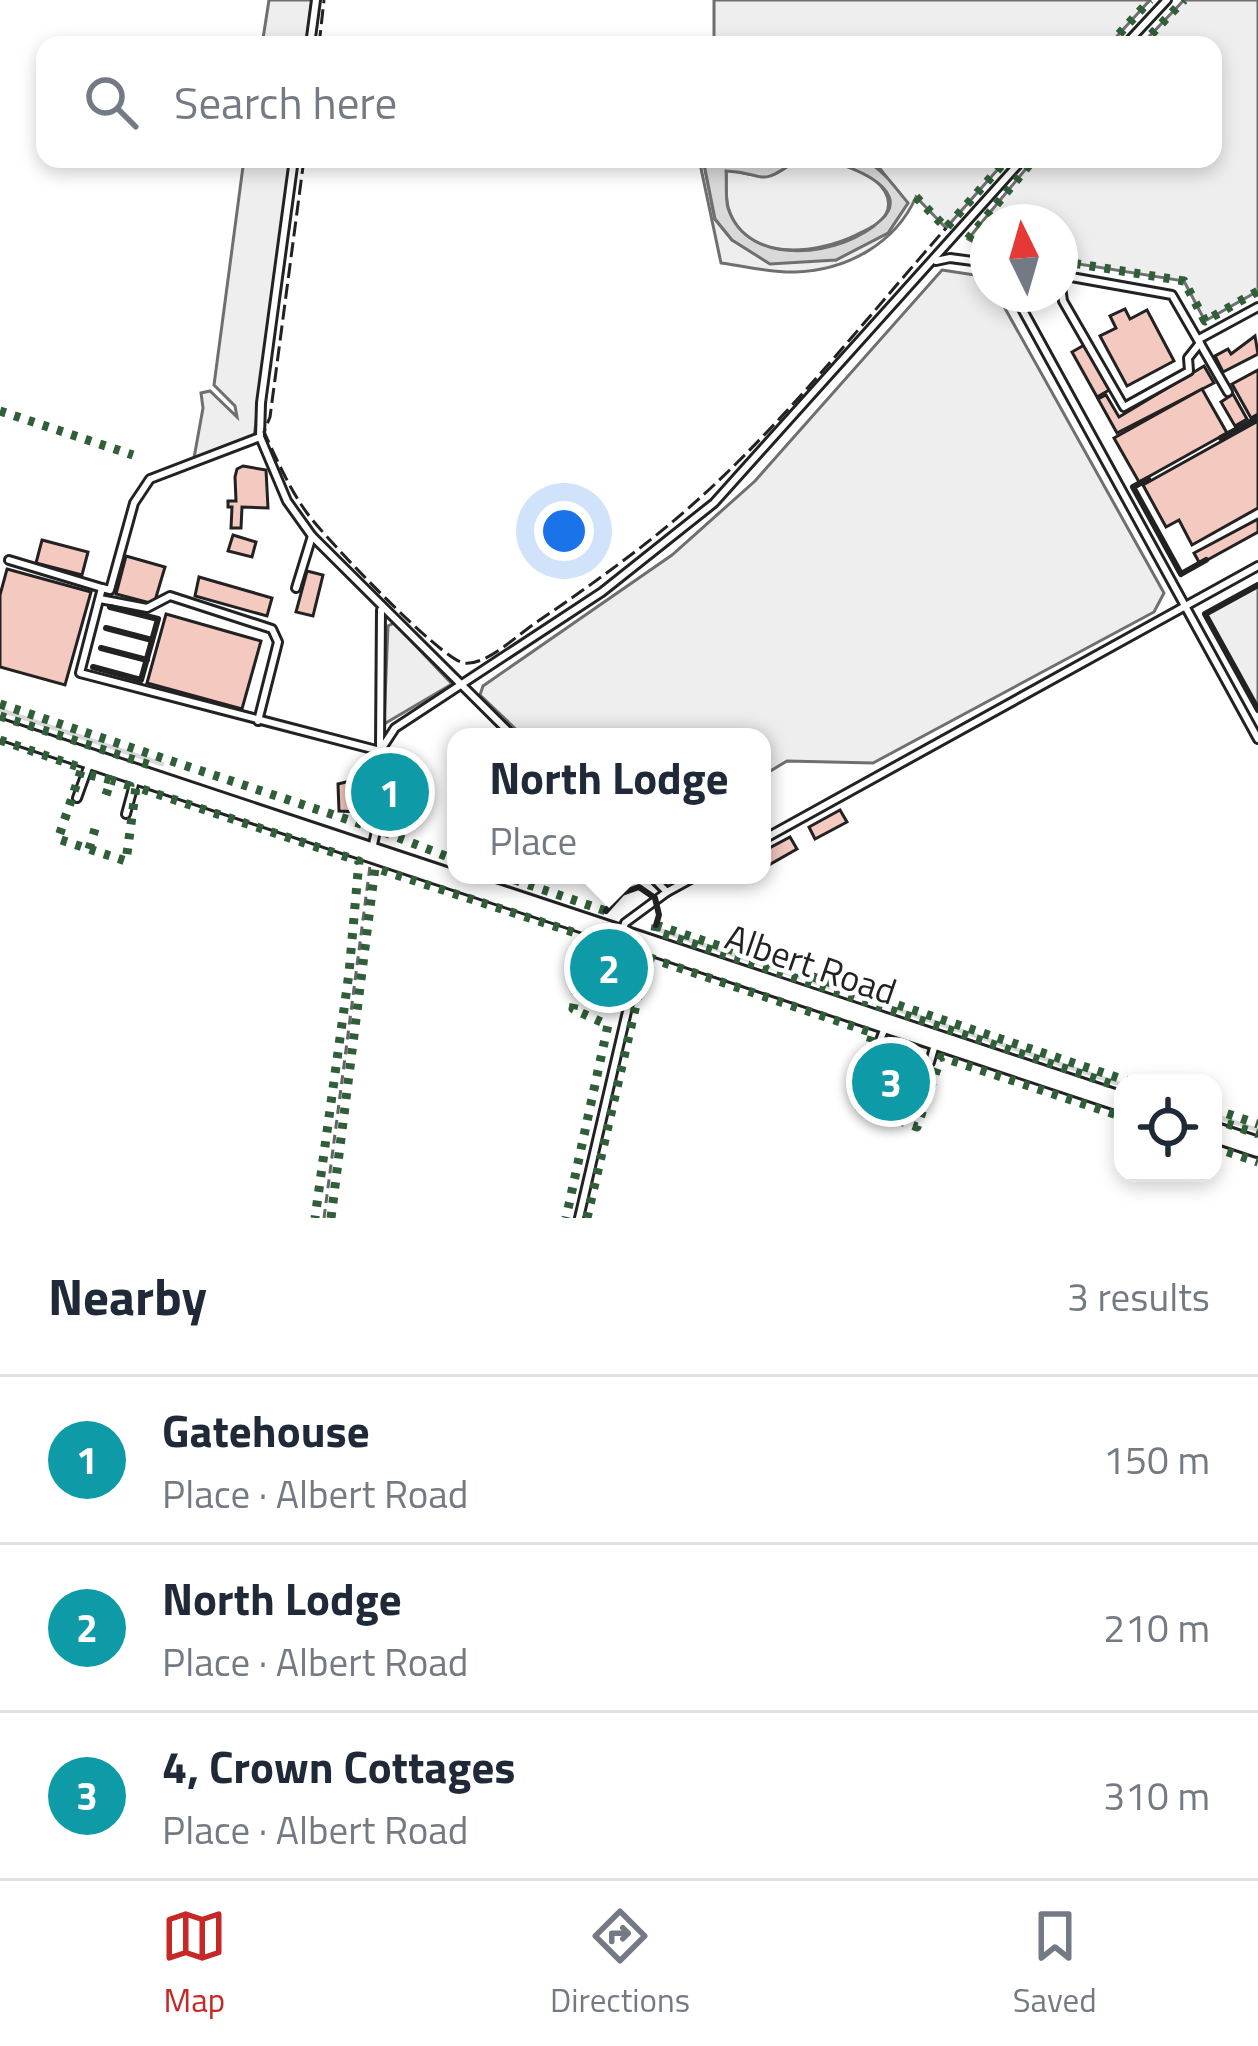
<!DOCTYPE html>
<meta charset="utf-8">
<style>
body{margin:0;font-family:"Titillium Web",sans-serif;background:#f2f2f3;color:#1f2937}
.controls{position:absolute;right:36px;bottom:36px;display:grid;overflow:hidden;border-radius:24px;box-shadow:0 6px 18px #0003}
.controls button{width:108px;height:108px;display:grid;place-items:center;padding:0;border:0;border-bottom:3px solid #e0e1e3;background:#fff;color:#1f2937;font:60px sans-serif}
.compass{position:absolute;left:970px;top:204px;width:108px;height:108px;border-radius:50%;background:#fff;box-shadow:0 6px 18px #0003;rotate:355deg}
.you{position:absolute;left:564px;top:531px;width:42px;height:42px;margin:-30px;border:9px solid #fff;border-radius:50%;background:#1a73e8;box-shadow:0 0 0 18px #1a73e833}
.badge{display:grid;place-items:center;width:78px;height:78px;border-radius:50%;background:#c62828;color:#fff;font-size:39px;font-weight:700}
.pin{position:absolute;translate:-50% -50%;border:6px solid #fff;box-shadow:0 3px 12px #0006}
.popup{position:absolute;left:447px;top:728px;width:324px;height:156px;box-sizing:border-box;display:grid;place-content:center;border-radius:24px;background:#fff;filter:drop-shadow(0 3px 9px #0005);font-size:39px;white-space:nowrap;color:#747a83}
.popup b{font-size:45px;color:#1f2937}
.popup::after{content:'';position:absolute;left:50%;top:100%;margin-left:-24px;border:24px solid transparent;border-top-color:#fff}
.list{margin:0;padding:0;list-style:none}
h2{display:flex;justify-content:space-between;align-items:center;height:156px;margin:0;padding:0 48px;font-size:51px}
h2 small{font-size:39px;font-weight:400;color:#747a83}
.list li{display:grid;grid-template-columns:78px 1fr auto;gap:36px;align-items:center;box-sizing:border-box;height:168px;padding:0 48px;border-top:3px solid #e0e1e3}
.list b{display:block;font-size:45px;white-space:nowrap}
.list p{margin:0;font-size:39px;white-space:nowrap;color:#747a83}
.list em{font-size:39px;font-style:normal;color:#747a83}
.icon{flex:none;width:66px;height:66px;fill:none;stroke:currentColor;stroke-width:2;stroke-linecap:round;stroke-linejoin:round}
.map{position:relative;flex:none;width:1258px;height:1218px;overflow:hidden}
.search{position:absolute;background:#fff;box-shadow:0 6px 18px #0003;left:36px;right:36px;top:36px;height:132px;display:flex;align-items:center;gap:30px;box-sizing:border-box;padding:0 42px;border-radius:24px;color:#747a83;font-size:45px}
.sheet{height:660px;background:#fff}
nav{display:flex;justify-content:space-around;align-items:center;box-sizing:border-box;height:168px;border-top:3px solid #e0e1e3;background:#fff;font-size:33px;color:#747a83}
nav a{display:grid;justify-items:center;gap:6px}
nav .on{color:#c62828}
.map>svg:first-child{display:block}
.green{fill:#eee;stroke:#6f6f6f;stroke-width:3}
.water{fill:#d9d9d9;stroke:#6f6f6f;stroke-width:3}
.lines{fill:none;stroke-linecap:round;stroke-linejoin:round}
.stream{stroke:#d9d9d9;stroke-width:4.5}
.building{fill:#f3c9c0;stroke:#222;stroke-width:3}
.lane-casing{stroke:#222;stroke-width:12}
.primary-casing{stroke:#222;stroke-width:24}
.path{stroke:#646464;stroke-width:3;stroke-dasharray:9 6;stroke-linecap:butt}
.lane{stroke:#fff;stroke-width:6}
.primary{stroke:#fff;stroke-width:18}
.hedge{stroke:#2f5e38;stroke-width:9;stroke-dasharray:6 9;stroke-linecap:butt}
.fence{stroke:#222;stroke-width:3;stroke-dasharray:15 6;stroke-linecap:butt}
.wall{stroke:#222;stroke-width:6}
.labels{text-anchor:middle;stroke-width:9;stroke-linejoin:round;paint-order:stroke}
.street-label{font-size:36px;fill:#222;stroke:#fff}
</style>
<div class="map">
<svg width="1258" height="1218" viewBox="0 0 1258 1218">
<rect width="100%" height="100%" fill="#fff"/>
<g class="green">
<polygon points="269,0 312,0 306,45 262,45"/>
<polygon points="714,0 1150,0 1109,45 714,45"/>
<polygon points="1184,0 1258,0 1258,291 1205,321 1184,281 1060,261 1060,222 988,222 988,250 968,239 1034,159 1213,159 1213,45 1141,45"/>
<polygon points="244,159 291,159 254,437 194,458 203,408 201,393 210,391 237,417 235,406 214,385"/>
<path d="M699 159H703L715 219 732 240 836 260 907 203 877 165 864 159H1007L946 228 916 197C895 244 847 270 796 272 772 273 745 266 721 263Z"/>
<path d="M798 159C810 159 824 158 836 160 857 164 899 188 886 214 881 224 866 230 856 235 817 254 744 264 728 207 725 196 727 182 726 170 766 175 761 186 798 159Z"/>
<polygon points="942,270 988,277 988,294 997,294 1164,593 1154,612 873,763 787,761 762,776 762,737 524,737 480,695 483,686 672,555 755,481"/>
<polygon points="1258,585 1258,710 1205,614"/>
<polygon points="394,623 452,684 384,724 388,626"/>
</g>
<path class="water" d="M703 159H798C756 190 767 172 726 171 727 183 725 197 728 208 748 270 844 256 881 220 917 187 838 160 815 159 874 159 871 157 908 203L888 233 836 260 770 264 732 240 715 219Z"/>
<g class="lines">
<g class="stream">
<polyline points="0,710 162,764"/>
<polyline points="653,928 1123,1085"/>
<polyline points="1213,1115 1258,1130"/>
</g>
</g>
<g class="building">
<polygon points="1125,309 1130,319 1147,310 1174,361 1127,386 1100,336 1116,328 1110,316"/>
<polygon points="1255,336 1258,354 1223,372 1215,356 1228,349 1231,354"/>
<polygon points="1086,344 1111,389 1097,397 1072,352"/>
<polygon points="1204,366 1214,383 1117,433 1098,399 1106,395 1119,417"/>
<polygon points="1258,370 1258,414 1251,418 1232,384"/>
<polygon points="1202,389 1227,433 1139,482 1114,438"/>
<polygon points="1233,394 1247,419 1235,426 1221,402"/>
<polygon points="1258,421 1258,508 1192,545 1179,520 1166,527 1143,485"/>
<polygon points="243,466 266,470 268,508 242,507 241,528 231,528 232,507 228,507 228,501 236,501 235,477 237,469"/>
<polygon points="1258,519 1258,532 1200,564 1194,553"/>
<polygon points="233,535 256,542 252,557 228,551"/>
<polygon points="42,540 88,552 82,575 36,563"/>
<polygon points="126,556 165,567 154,604 116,594"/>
<polygon points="7,569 91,592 65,685 0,667 0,595"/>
<polygon points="307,571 323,575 313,616 296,612"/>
<polygon points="199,577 272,598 267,616 195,596"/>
<polygon points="166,614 261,641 242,709 147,683"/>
<polygon points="346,782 362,786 361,812 339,811 338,784"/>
<polygon points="840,810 847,822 815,839 809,827"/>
<polygon points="790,837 797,849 767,866 762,852"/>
</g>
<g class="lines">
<g class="lane-casing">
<g id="lane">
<polyline points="310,45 316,0"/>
<polyline points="1125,45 1167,0"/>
<polyline points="294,159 261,403 260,437 150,479 134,503 110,590 102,588 80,673 380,751 378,822 372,849"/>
<polyline points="936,261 950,258 988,263"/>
<polyline points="1060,275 1172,295 1228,392"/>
<polyline points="1060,279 1063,301 1124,407 1189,371 1188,358 1200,343"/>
<polyline points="1014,294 1258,739"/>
<polyline points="1199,339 1258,307"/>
<polyline points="260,437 287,501 312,536 514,737"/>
<polyline points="9,560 102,588"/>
<polyline points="296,588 312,536"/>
<polyline points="100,599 147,608 170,596 272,629 278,642 258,721"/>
<polyline points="380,747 381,610"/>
<polyline points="380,751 395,728 602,592 714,503 1023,159"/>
<polyline points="77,798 90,762"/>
<polyline points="126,814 136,777"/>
<polyline points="762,840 1258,566"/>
<polyline points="650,875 667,892 698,875"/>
<polyline points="622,933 625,923 667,892"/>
<polyline points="880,1061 877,1048 886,1025"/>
<polyline points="916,1071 930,1062 936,1041"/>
<polyline points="579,1218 642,947"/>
</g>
</g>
<g class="primary-casing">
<g id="primary">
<polyline points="0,729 1123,1102"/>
<polyline points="1213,1132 1258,1147"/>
</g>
</g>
<polyline class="path" points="324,1218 370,866"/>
<use href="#lane" class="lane"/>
<use href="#primary" class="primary"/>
<g class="hedge">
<polyline points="1109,45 1150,0"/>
<polyline points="1141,45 1184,0"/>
<polyline points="916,197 946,228 1007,159"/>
<polyline points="968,239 1034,159"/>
<polyline points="981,248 988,250"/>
<polyline points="1060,261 1184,281 1205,321 1258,291"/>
<polyline points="0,411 133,455"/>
<polyline points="0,704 376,829 456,860"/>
<polyline points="0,716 156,767"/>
<polyline points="0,740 82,768 58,839 126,861 136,787 359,861 349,973 315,1218"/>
<polyline points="90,775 111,780"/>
<polyline points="106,795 111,780 130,786 129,793"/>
<polyline points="89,849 95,829"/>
<polyline points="500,875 606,911"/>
<polyline points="656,925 1134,1083"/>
<polyline points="656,925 655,931 1123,1088"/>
<polyline points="588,937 635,953 623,1001"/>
<polyline points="1213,1109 1258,1124"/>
<polyline points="1213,1119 1258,1134"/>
<polyline points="1213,1147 1258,1162"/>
<polyline points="331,1218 375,868 588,937 573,1009 608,1025 566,1218"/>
<polyline points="587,1218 647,957 873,1033 852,1104 917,1127 941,1057 1123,1117"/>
</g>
<g class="fence">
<polyline points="319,45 324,0"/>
<path d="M304 159 270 417 264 432C277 460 289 488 307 513 324 537 441 660 464 663 486 666 516 636 534 624 597 581 659 537 714 485 795 409 872 312 946 228"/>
</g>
<g class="wall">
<polyline points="1221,438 1258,418"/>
<polyline points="1148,479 1133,487 1181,574 1206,560"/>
<polyline points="1258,585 1205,614 1258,710"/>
<polyline points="106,628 152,640"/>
<polyline points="101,648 147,660"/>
<polyline points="93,667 141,680 158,619 110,607"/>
<polyline points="606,911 622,893 639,887 655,898 659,915 656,925"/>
</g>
</g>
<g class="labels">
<g class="street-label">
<text transform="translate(811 964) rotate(19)" y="13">Albert Road</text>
</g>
</g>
</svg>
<div class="controls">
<button><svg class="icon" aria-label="locate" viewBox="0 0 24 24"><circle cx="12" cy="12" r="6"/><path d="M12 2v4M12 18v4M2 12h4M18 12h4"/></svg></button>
</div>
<svg class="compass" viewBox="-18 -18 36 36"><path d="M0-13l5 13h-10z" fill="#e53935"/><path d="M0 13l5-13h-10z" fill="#747a83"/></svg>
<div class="you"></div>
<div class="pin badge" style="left:390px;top:792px;background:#0f9aa8">1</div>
<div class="pin badge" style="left:609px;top:968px;background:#0f9aa8">2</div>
<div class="popup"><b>North Lodge</b>Place</div>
<div class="pin badge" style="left:891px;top:1082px;background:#0f9aa8">3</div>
<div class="search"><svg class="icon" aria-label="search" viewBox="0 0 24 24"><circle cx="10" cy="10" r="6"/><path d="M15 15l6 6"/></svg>Search here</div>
</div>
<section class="sheet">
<h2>Nearby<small>3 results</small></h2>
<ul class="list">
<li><span class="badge" style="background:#0f9aa8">1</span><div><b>Gatehouse</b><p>Place · Albert Road</p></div><em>150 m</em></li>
<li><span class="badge" style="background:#0f9aa8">2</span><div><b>North Lodge</b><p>Place · Albert Road</p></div><em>210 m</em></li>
<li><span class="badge" style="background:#0f9aa8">3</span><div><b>4, Crown Cottages</b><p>Place · Albert Road</p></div><em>310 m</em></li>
</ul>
</section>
<nav>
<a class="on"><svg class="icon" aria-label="map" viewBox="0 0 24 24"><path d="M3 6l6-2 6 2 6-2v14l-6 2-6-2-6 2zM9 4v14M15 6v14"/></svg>Map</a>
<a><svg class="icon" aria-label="directions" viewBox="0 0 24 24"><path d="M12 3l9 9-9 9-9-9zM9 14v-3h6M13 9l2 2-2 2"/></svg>Directions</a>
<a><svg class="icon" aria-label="saved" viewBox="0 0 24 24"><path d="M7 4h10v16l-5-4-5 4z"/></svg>Saved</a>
</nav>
